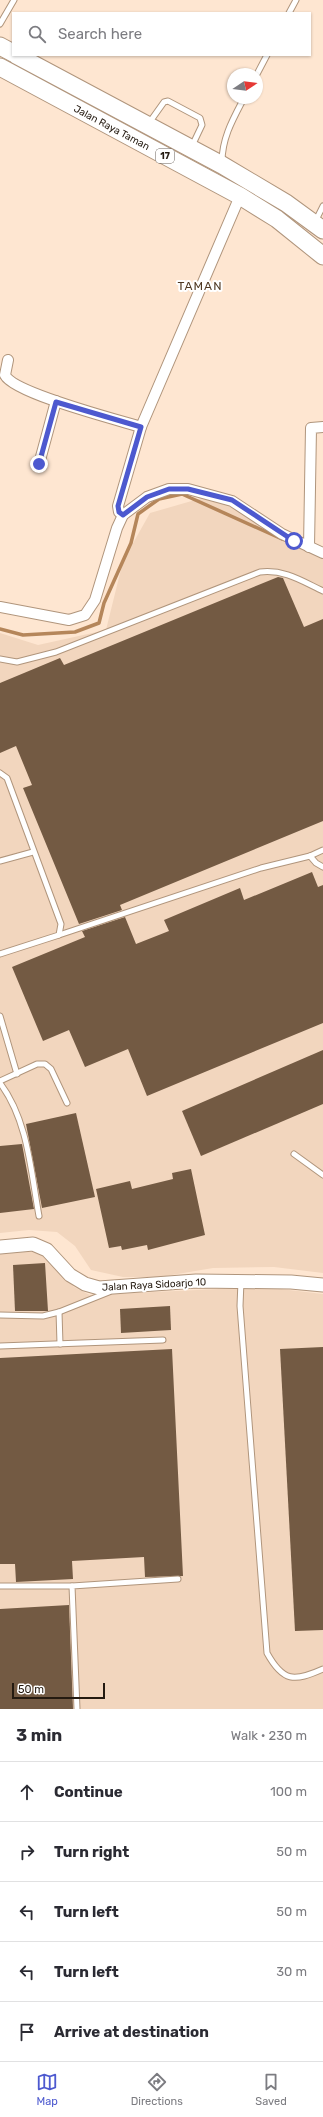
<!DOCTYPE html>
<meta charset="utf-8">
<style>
body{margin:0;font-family:Rubik,sans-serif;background:#f7f7f7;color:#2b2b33}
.compass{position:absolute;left:227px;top:68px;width:36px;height:36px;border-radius:50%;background:#fff;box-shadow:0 1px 3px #0004;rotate:77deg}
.scale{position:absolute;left:12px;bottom:10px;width:93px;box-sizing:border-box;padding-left:4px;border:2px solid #241a10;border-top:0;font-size:11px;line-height:14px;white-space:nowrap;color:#241a10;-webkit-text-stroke:3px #fff;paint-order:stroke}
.stop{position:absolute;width:12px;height:12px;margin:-9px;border:3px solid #4d59cf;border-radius:50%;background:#fff}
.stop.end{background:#4d59cf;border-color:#fff;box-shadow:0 1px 4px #0008}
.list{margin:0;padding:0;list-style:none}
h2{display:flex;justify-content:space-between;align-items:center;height:52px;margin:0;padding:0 16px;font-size:17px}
h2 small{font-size:13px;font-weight:400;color:#7c7c81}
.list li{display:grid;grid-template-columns:26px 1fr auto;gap:12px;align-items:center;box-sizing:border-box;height:60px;padding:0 16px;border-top:1px solid #e1e1e2}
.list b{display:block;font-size:15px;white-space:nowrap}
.list em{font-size:13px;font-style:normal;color:#7c7c81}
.icon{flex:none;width:22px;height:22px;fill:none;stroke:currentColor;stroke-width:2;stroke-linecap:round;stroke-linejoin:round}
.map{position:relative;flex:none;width:323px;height:1709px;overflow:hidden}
.search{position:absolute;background:#fff;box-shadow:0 1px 3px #0004;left:12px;right:12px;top:12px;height:44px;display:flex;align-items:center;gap:10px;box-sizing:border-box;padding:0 14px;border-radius:0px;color:#7c7c81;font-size:15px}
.sheet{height:352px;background:#fff}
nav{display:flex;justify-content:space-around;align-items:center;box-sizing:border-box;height:56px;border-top:1px solid #e1e1e2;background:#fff;font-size:11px;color:#7c7c81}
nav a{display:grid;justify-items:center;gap:2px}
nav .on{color:#4d59cf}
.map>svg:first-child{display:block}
.built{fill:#f2d6be}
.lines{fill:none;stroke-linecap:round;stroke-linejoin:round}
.stream{stroke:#b5865a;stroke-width:3.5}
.building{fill:#735a43}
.service-casing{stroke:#b0957c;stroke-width:7}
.minor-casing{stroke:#b0957c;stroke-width:12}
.tertiary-casing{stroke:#b0957c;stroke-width:15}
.trunk-casing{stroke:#b0957c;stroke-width:19}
.service{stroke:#fff;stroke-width:5}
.minor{stroke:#fff;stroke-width:10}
.tertiary{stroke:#fff;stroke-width:13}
.trunk{stroke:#fff;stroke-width:17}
.route{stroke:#4d59cf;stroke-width:5}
.labels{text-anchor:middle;stroke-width:4;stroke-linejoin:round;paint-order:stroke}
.shield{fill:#fff;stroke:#665f58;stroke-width:1}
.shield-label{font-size:9px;font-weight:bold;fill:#241a10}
.street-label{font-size:10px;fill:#241a10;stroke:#fff}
.quarter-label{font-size:12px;letter-spacing:1px;fill:#4e3721;stroke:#fff}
</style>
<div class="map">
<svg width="323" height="1709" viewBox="0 0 323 1709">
<rect width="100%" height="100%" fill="#fee6d1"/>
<g class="built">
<polygon points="209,496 323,549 323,1273 274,1267 213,1268 160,1277 123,1277 91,1270 75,1246 57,1232 29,1230 0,1233 0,633 38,645 106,630 123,561 150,513"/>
<polygon points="37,1251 48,1256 74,1287 90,1295 264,1287 323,1294 323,1709 0,1709 0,1254"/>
</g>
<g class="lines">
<polyline class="stream" points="0,629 23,635 75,632 99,623 104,603 131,543 138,514 159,499 182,494 282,539"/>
</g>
<g class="building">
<polygon points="278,577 283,578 304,627 323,619 323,821 120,905 122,910 79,924 23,788 32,785 16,746 0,753 0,683 60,658 64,665"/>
<polygon points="312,872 318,887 323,885 323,1023 147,1096 128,1049 85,1067 69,1030 43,1041 12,967 85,937 82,931 125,917 136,944 169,931 164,920 240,888 244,900"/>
<polygon points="323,1050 323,1104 201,1156 182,1111"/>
<polygon points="76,1113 95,1197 42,1208 26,1124"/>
<polygon points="22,1144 34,1209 0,1213 0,1146"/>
<polygon points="191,1169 205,1235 148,1250 147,1245 122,1250 121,1246 109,1248 96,1189 130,1181 132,1189 173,1179 172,1173"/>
<polygon points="45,1263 48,1311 15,1311 13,1265"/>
<polygon points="170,1306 171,1330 121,1333 120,1309"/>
<polygon points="323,1347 323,1630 295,1631 280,1349"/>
<polygon points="172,1349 183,1576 145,1577 144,1557 72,1561 73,1579 16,1582 15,1564 0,1564 0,1358"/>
<polygon points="69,1605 73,1709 0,1709 0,1609"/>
</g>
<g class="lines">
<g class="service-casing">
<g id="service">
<polyline points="289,13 296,0"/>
<polyline points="0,24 14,0"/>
<polyline points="257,74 267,55"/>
<polyline points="149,123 164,102 168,101 200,118 202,125 192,146"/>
<path d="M222 162C222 138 233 119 244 98"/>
<polyline points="315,222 323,206"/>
<path d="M0 659 17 662 56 652 260 572C284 569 302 581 323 591"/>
<polyline points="0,773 7,778 61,924 59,935 0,954"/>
<polyline points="310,856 316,863 323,867"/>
<polyline points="0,861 33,852"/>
<polyline points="59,935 261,868 310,856 323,850"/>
<polyline points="0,1016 17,1074"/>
<polyline points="0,1081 37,1064 45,1064 51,1069 67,1103"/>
<path d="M0 1083C28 1120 31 1172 39 1216"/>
<polyline points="294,1154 323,1175"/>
<path d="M241 1281 240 1306 267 1653C283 1682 294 1682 323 1669"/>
<polyline points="59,1312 60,1344"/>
<polyline points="0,1315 43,1316 59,1312 109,1292"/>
<polyline points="0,1346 163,1340"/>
<polyline points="0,1586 72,1586"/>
<polyline points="77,1709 72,1586 178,1579"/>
</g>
</g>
<g class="minor-casing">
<g id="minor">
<path d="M8 360 5 375C13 393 118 420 141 427"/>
<polyline points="39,464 56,401"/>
<polyline points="123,515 119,512 118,506 141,427 240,196"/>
<polyline points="309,547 311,428 323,427"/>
<polyline points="0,607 69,620 85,615 95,600 117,528 123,515 147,497 169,489 188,489 232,501 282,534 323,553"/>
</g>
</g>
<g class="tertiary-casing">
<polyline id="tertiary" points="0,1247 33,1244 47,1250 70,1275 85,1284 99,1288 196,1281 291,1282 323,1285"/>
</g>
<g class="trunk-casing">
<g id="trunk">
<polyline points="0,46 13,53"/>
<polyline points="16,55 222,165 286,203 323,230"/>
<polyline points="0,67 240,196 277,219 323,256"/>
</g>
</g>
<use href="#service" class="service"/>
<use href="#minor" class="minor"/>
<use href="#tertiary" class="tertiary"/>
<use href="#trunk" class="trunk"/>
</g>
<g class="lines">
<polyline class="route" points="39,464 56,402 141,427 118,506 119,512 123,515 147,497 169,489 188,489 232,500 294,541"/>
</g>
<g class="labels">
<rect class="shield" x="156" y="149" width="18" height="14" rx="3"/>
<g class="shield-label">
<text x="165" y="159">17</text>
</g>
<g class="street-label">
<text transform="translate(112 127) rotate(28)" y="4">Jalan Raya Taman</text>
<text transform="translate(154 1284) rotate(-3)" y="4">Jalan Raya Sidoarjo 10</text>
</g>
<g class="quarter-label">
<text x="200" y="290">TAMAN</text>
</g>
</g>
</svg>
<svg class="compass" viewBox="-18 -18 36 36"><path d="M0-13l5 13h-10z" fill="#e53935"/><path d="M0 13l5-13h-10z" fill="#7c7c81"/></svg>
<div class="scale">50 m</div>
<div class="stop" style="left:294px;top:541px"></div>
<div class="stop end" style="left:39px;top:464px"></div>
<div class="search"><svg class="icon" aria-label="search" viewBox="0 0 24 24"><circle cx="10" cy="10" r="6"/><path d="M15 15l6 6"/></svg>Search here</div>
</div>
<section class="sheet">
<h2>3 min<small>Walk · 230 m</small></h2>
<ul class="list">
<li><svg class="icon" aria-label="ahead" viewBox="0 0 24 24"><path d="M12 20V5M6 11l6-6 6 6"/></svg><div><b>Continue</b></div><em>100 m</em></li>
<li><svg class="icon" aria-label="right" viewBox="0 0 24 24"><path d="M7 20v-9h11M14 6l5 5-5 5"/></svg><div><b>Turn right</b></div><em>50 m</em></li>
<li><svg class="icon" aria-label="left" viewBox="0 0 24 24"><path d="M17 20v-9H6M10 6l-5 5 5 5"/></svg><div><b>Turn left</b></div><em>50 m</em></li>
<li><svg class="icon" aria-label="left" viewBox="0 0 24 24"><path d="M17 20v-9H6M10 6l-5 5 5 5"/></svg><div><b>Turn left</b></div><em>30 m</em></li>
<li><svg class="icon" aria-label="arrive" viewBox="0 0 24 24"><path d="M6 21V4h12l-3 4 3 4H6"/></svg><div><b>Arrive at destination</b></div></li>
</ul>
</section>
<nav>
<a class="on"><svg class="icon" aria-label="map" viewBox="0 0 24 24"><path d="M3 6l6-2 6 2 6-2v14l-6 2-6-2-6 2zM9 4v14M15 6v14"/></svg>Map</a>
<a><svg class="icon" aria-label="directions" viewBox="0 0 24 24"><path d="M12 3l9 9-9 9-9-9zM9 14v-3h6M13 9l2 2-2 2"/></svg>Directions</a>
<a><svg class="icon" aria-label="saved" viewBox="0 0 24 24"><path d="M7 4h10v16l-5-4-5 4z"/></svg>Saved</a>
</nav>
